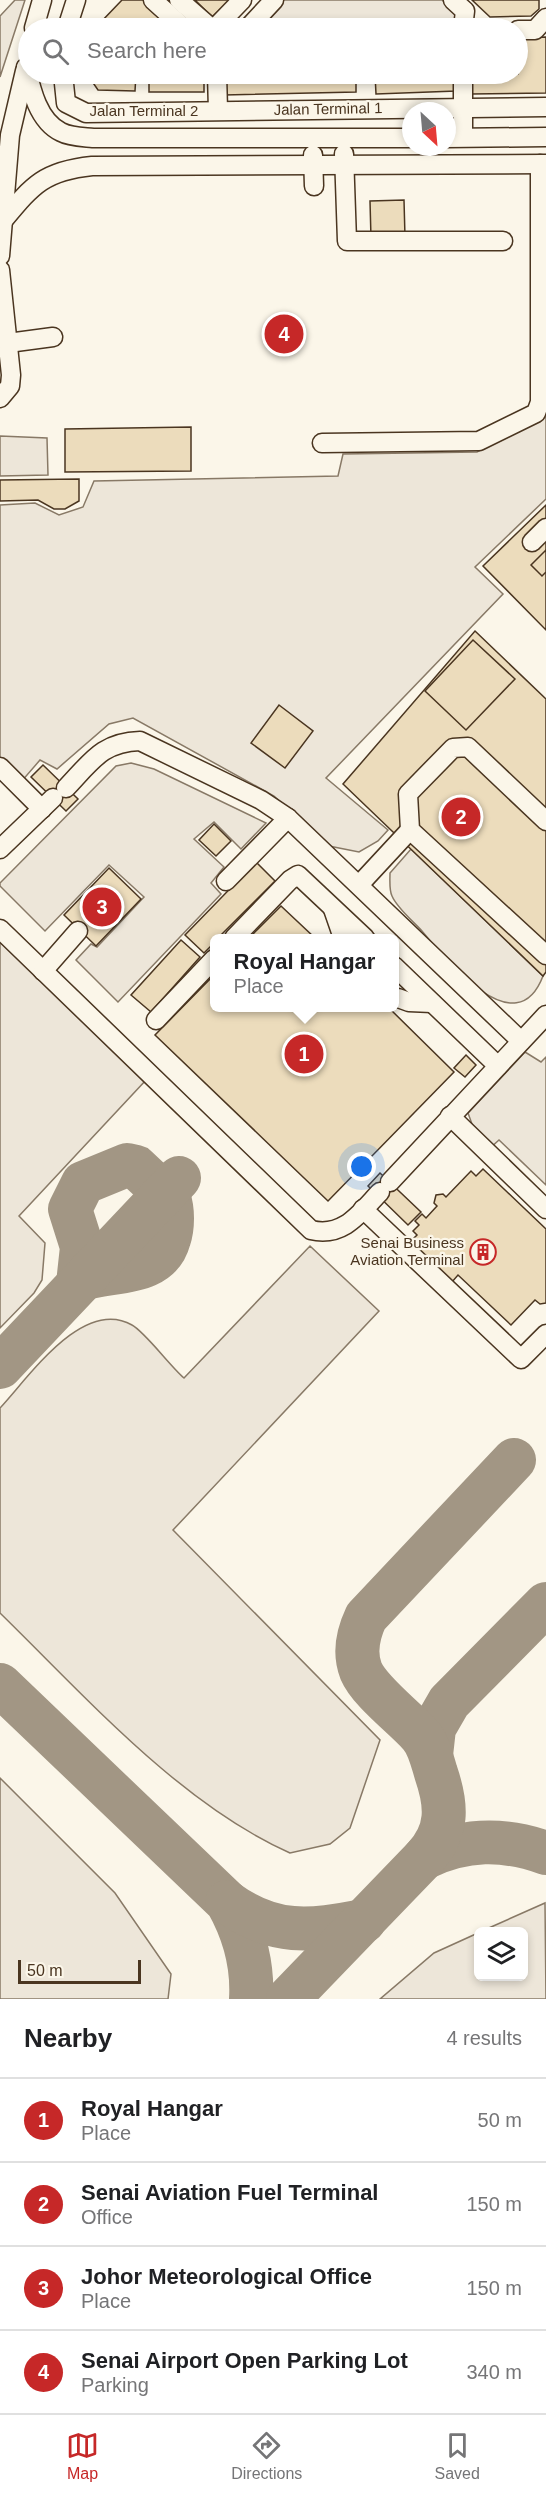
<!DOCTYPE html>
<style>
body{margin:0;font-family:Arial,sans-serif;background:#f6f6f6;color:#202124}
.controls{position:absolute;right:18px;bottom:18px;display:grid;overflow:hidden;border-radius:9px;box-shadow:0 3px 9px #0003}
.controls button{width:54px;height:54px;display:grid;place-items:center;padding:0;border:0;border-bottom:2px solid #e0e0e0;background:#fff;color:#202124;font:30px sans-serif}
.compass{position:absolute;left:402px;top:102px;width:54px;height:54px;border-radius:50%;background:#fff;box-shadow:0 3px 9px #0003;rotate:154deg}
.scale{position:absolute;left:18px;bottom:15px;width:123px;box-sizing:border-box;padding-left:6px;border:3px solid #4a3520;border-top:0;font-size:16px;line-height:21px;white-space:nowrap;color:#4a3520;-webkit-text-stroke:4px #fbf6e9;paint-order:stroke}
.you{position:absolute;left:362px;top:1167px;width:21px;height:21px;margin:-15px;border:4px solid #fff;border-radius:50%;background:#1a73e8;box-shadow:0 0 0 9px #1a73e833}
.badge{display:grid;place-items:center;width:39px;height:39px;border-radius:50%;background:#c62828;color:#fff;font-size:20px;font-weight:700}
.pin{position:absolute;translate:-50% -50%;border:3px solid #fff;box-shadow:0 2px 6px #0006}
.popup{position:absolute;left:210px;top:934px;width:189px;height:78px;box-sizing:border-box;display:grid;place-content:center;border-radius:9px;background:#fff;filter:drop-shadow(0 2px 4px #0005);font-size:20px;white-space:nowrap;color:#757577}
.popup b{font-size:22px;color:#202124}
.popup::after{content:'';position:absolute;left:50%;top:100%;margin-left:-12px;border:12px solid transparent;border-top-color:#fff}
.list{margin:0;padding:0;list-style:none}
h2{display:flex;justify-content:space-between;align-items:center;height:78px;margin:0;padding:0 24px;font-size:26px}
h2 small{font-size:20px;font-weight:400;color:#757577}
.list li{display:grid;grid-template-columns:39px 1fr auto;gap:18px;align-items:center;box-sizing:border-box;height:84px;padding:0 24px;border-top:2px solid #e0e0e0}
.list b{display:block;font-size:22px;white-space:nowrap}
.list p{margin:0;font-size:20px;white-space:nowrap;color:#757577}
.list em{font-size:20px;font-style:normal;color:#757577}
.icon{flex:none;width:33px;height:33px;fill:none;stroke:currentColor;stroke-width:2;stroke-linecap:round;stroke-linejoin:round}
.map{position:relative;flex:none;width:546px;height:1999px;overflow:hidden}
.search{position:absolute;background:#fff;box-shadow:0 3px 9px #0003;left:18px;right:18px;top:18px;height:66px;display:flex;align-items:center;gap:15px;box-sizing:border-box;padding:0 21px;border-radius:33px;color:#757577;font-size:22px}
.sheet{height:414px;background:#fff}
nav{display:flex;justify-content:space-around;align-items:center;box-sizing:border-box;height:84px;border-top:2px solid #e0e0e0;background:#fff;font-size:16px;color:#757577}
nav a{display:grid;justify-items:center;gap:3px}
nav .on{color:#c62828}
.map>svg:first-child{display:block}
.green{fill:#ede6d9;stroke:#887966;stroke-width:1.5}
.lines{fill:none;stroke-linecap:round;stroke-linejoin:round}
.taxiway{stroke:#a29684;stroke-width:44}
.building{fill:#ecdcbc;stroke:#4a3520;stroke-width:1.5}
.minor-casing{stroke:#4a3520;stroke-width:21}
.minor{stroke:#fbf6e9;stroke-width:18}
.labels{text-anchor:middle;stroke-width:4.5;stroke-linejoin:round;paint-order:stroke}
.street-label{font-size:15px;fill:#4a3520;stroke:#fbf6e9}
.poi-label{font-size:15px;fill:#4a3520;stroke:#fbf6e9;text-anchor:end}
</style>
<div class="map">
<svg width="546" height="1999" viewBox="0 0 546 1999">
<rect width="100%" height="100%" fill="#fbf6e9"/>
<g class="green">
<polygon points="15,0 25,0 0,77 0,16"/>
<polygon points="284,0 442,0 458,15 455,23 262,23"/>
<polygon points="546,417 546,499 475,567 503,594 326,778 388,830 378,841 359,852 329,846 274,796 133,718 109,724 57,769 40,760 21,782 0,761 0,505 35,503 59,515 83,507 94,481 338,476 343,454 477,452"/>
<polygon points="0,436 47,438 48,475 0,476"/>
<polygon points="131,763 154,769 266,823 241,849 214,822 194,839 224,867 211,883 221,894 118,1002 76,960 91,944 97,947 144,897 109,865 45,931 0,886 0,883 116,766"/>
<path d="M411 849 543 976C516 1047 445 959 422 931 413 921 397 908 392 896 389 890 390 879 390 873Z"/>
<polygon points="0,942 146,1080 19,1216 45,1243 42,1280 34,1293 0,1328"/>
<polygon points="525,1052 541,1062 546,1057 546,1185 499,1140 489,1149 477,1138 468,1113"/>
<path d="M310 1246 379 1311 173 1530 380 1740 350 1828 330 1844 290 1853C180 1804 85 1696 0 1613V1408C29 1377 83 1297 132 1325 145 1332 170 1366 184 1378Z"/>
<polygon points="0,1778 115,1893 171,1974 168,1999 0,1999"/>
<polygon points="545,1903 546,1999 380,1999 434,1953 478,1933 478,1976 524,1976 524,1932 482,1931"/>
</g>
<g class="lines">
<g class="taxiway">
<path d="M78 1284 82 1247 70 1209 83 1183 127 1165 136 1167 169 1198C173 1210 173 1227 169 1239 159 1277 112 1269 83 1279"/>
<polyline points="0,1367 179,1178"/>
<path d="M0 1685 227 1902C244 1932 253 1965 251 1999"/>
<polyline points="431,1755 434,1728 449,1702 546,1604"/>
<path d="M424 1858C465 1838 504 1838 546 1853"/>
<path d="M227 1902C274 1936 310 1931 364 1921"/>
<path d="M288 1999 424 1858C449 1831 447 1805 436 1773 432 1760 429 1745 420 1735 404 1717 370 1692 361 1671 354 1653 358 1634 366 1617L514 1460"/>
</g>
</g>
<g class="building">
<polygon points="122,0 144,0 167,24 162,28 99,28 101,22"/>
<polygon points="195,0 230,0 212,17"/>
<polygon points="472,0 539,0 539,9 531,16 490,17"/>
<polygon points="546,37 546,93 471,94 471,74 518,74 518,38"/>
<polygon points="87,74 136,74 135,91 98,90"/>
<rect x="149" y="74" width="55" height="18"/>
<polygon points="223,74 356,74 356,92 224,95"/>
<polygon points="375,74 456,74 456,91 376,94"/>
<polygon points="404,200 405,237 371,238 370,201"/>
<polygon points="191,427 191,471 65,472 65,429"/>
<polygon points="79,479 79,501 65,509 54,509 38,500 0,501 0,480"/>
<polygon points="546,505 546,630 483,566"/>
<polygon points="546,550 546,572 542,576 531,565"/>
<polygon points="475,631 546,699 546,972 543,976 343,784"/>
<polygon points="473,640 515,679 466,730 425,691"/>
<polygon points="279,705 313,731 285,768 251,743"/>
<polygon points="43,765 78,799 66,811 31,777"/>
<polygon points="214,824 231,841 216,856 199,840"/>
<polygon points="256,862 275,881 218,938 214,938 214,943 204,953 185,935"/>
<polygon points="109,868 141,899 96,946 64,915"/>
<polygon points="281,906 315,938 249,938"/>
<polygon points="181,940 200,957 151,1012 131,995"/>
<polygon points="214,975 214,1008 389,1008 454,1072 328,1201 155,1035"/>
<polygon points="466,1055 476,1065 465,1077 454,1068"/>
<polygon points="483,1169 546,1229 546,1303 540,1304 535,1300 511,1325 458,1275 452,1282 410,1242 417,1235 413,1231 419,1225 415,1221 422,1214 426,1218 437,1206 434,1203 436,1195 443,1194 446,1197 471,1171 476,1176"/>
<polygon points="380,1173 421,1212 408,1225 368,1186"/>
</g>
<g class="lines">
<g class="minor-casing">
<g id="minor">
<polyline points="153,0 184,28"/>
<polyline points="179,0 211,28"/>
<polyline points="453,0 465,11 463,28"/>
<polyline points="34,28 42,0"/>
<polyline points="67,28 76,0"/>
<polyline points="215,28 242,0"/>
<polyline points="248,28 274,0"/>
<polyline points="518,30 535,30 546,18"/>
<path d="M26 67C31 89 38 121 61 132 70 137 84 137 93 138H411"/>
<polyline points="63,74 66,103 86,113 546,107"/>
<polyline points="217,74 218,110"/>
<polyline points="463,74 463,137"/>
<polyline points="447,138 546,137"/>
<polyline points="344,154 347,241 503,241"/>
<polyline points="313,155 314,186"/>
<path d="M2 222C32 186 43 171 92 166L546 164"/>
<polyline points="0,256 10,135 25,71"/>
<polyline points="0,270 11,375 10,386 0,398"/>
<polyline points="8,343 53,337"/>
<polyline points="322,443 479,441 536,413 540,402 540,164"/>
<polyline points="532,542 546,528"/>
<polyline points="0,767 42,809"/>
<path d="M66 788C91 762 102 742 140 741L261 800 288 818 521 1041"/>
<polyline points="546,821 468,747 453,748 408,794 410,830 546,955"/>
<polyline points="0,849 53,798"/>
<polyline points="226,881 288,818"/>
<polyline points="359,885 410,830"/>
<polyline points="333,909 343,938"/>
<path d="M0 929 311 1230C343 1238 360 1213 380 1192"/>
<polyline points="234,938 290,880 298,875 365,938"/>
<polyline points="394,966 498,1066"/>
<polyline points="43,971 78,931"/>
<polyline points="398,998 409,1002 432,1003"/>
<polyline points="156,1020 214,959"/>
<polyline points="450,1116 546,1209"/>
<polyline points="390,1182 546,1015"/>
<polyline points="363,1209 521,1359 546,1334"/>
</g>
</g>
<use href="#minor" class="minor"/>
</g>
<defs>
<g id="building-ring" transform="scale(1.35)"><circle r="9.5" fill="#fbf6e9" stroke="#c62828" stroke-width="1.5"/><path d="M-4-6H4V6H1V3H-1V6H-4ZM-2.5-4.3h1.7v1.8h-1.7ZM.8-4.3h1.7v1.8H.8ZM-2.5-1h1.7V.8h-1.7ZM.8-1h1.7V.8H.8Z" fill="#c62828"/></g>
</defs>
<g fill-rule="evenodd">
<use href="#building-ring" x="483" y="1252"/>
</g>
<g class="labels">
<g class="street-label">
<text transform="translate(328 109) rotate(-1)" y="5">Jalan Terminal 1</text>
<text x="144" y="116">Jalan Terminal 2</text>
</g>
<g class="poi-label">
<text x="464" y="1248">Senai Business<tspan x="464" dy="17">Aviation Terminal</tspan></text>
</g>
</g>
</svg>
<div class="controls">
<button><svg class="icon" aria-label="layers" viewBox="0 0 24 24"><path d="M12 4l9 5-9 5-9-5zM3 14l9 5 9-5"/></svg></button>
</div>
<svg class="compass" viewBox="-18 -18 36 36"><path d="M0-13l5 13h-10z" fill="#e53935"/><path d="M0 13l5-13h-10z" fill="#757577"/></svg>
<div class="scale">50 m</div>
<div class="you"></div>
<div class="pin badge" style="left:304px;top:1054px">1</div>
<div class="popup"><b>Royal Hangar</b>Place</div>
<div class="pin badge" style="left:461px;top:817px">2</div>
<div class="pin badge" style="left:102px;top:907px">3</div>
<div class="pin badge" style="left:284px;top:334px">4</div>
<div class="search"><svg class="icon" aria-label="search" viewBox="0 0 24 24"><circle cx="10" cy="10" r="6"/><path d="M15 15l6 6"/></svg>Search here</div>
</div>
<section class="sheet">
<h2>Nearby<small>4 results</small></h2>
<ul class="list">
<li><span class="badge">1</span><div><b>Royal Hangar</b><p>Place</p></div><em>50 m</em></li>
<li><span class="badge">2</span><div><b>Senai Aviation Fuel Terminal</b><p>Office</p></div><em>150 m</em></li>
<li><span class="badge">3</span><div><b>Johor Meteorological Office</b><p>Place</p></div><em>150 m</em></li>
<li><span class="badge">4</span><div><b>Senai Airport Open Parking Lot</b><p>Parking</p></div><em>340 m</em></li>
</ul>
</section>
<nav>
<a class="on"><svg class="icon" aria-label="map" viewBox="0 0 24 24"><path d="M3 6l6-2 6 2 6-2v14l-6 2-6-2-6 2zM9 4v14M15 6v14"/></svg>Map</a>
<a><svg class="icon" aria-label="directions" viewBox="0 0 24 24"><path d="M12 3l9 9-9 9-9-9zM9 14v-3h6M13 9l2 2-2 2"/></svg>Directions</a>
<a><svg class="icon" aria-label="saved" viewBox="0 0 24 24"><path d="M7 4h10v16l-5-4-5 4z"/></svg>Saved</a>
</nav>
